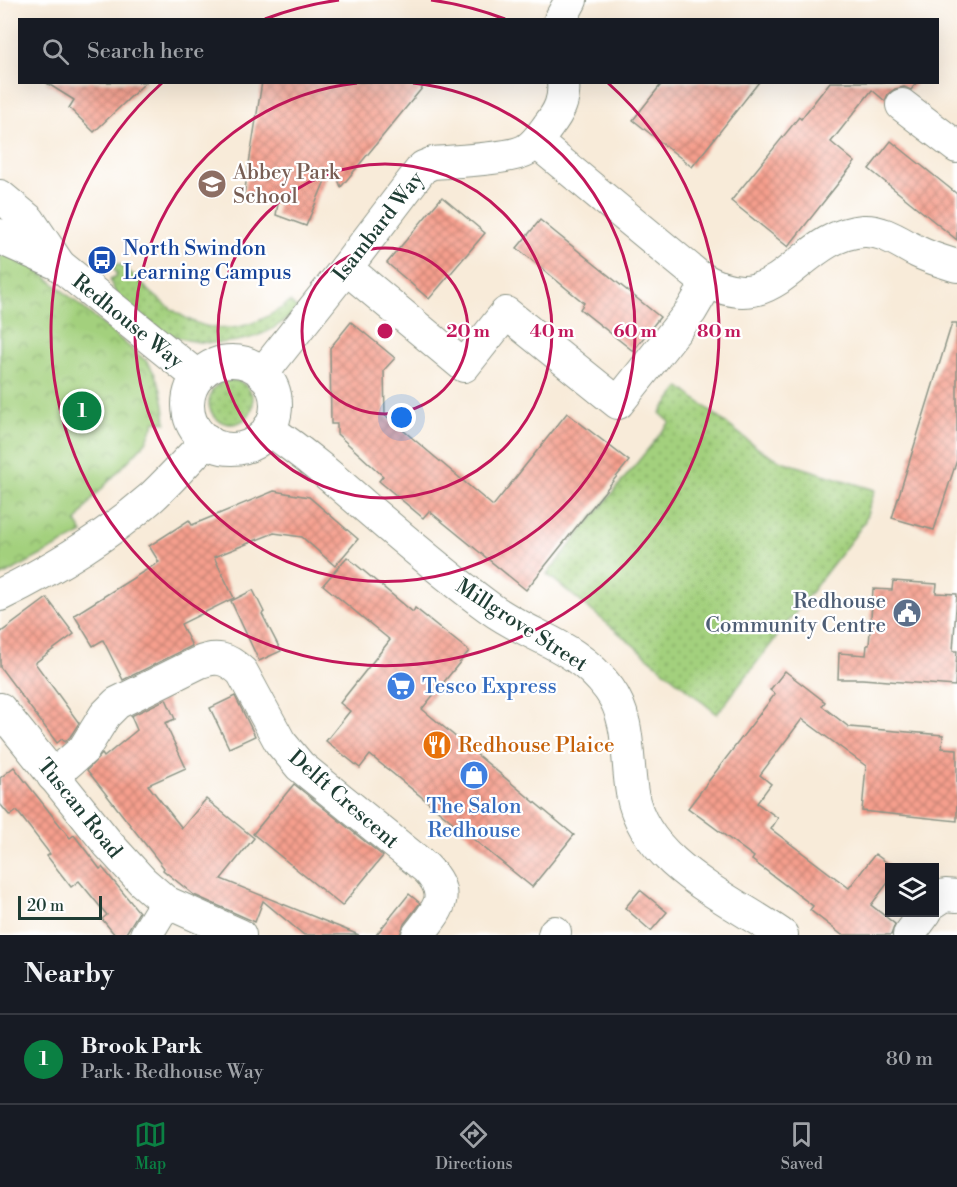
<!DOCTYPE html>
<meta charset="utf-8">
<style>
body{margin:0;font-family:"Libre Bodoni",serif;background:#242831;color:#f1f3f6}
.controls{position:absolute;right:18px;bottom:18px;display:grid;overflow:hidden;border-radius:0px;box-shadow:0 6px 24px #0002}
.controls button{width:54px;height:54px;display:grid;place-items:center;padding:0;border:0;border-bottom:2px solid #363941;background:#171b24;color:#f1f3f6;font:30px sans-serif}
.scale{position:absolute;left:18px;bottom:15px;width:84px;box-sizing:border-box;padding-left:6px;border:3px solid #1f3d34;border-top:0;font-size:16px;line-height:21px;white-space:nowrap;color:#1f3d34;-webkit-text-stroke:4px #fff;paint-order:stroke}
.you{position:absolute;left:402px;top:418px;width:21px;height:21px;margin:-15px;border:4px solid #fff;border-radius:50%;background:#1a73e8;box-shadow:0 0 0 9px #1a73e833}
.badge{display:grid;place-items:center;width:39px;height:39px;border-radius:50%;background:#0b8043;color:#fff;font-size:20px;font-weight:700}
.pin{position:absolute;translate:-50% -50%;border:3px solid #fff;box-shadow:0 2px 6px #0006}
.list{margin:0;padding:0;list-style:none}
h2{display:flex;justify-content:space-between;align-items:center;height:78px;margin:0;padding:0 24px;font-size:26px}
h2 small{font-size:20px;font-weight:400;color:#9ea1a6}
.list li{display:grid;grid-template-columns:39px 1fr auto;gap:18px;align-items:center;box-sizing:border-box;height:90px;padding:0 24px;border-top:2px solid #363941}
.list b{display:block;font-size:22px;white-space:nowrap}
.list p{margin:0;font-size:20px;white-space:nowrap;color:#9ea1a6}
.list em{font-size:20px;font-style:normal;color:#9ea1a6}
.icon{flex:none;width:33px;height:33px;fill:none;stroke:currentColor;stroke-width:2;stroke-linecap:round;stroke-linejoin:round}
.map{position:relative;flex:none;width:957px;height:935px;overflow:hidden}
.search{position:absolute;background:#171b24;box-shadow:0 6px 24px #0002;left:18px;right:18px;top:18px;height:66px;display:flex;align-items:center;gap:15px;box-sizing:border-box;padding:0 21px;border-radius:0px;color:#9ea1a6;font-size:22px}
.sheet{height:168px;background:#171b24}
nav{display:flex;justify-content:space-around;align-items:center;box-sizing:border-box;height:84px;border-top:2px solid #363941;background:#171b24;font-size:16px;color:#9ea1a6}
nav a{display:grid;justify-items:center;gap:3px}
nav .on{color:#0b8043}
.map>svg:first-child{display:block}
.grass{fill:url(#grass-dots);stroke:#618658;stroke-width:1.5}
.park{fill:url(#park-crowns);stroke:#618658;stroke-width:1.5}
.building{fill:url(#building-cross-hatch)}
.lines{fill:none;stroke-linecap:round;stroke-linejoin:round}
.minor-casing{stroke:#8c9486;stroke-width:34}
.minor{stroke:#fff;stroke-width:32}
.ring{fill:none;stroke:#c2185b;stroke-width:3}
.labels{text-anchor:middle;stroke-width:4.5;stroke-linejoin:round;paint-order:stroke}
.education-label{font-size:21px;fill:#785e54;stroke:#fff;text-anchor:start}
.street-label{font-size:21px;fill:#1f3d34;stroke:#fff}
.transit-label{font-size:21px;fill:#164399;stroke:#fff;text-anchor:start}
.service-label{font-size:21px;fill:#4e5e75;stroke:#fff;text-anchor:end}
.shop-label{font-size:21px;fill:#366cbe;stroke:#fff;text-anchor:start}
.food-label{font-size:21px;fill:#c56008;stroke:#fff;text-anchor:start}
.centre{fill:#c2185b;stroke:#fff;stroke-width:3}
.ring-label{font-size:18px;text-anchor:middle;font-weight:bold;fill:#c2185b;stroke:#fff;stroke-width:4.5;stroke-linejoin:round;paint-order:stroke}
</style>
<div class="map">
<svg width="957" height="935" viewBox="0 0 957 935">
<defs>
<pattern id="grass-dots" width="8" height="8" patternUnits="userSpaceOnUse" patternTransform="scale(1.5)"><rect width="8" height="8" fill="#a3d07d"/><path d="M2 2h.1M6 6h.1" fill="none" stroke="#84aa67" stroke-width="1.8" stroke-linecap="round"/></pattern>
<pattern id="park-crowns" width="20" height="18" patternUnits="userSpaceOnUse" patternTransform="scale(1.5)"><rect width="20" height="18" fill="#a3d07d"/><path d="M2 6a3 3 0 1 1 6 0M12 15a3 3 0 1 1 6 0" fill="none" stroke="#84aa67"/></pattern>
<pattern id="building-cross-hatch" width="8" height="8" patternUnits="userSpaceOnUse" patternTransform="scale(1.5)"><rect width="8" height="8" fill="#f69f8d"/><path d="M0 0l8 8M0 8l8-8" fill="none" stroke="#c78374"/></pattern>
</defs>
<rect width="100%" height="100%" fill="#fff"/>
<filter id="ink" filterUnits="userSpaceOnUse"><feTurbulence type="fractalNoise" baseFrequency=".0167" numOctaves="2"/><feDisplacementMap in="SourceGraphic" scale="12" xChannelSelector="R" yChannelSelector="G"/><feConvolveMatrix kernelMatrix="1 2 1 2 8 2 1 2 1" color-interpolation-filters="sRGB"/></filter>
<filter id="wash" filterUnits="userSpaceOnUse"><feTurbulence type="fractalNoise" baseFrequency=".008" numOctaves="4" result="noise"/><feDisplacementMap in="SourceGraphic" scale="24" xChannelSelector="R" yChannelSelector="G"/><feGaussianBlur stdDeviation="1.35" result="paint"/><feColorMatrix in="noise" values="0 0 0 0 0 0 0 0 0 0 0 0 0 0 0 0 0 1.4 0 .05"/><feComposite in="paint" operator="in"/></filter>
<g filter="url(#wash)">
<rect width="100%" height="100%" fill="#f8ebd9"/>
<g class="grass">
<path d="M118 264C130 269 142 285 153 294 200 337 238 340 290 302L297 309C292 314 287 320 280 324 249 346 199 349 165 332 156 327 147 319 139 313 123 301 116 299 110 279L117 276 113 266Z"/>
<circle cx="231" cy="402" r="22"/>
<polygon points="680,387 759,449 781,461 875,490 864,523 856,534 717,714 547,574 670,422 660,413"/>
</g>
<path class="park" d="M0 249 33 266 146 361C161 379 164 401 166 423L155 421 146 442 92 499 76 522 83 533 0 577Z"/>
<g id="blocks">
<g class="building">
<polygon points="45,82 146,82 94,132 69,108 74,100"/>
<polygon points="262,82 427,82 341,187 332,164 306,226 276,215 278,204 244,195"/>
<polygon points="663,82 759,82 692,167 633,120"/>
<polygon points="830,82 917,82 911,90 904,87 895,89 888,94 885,101 872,90 831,142 855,162 788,247 731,201 799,117 801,119"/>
<polygon points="891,141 957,194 957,240 869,169"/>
<polygon points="442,197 485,233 429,299 387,263"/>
<polygon points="540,220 660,317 633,351 580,309 584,303 517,248"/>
<polygon points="351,322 395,358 384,370 385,415 493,506 567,413 629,461 526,590 429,511 423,518 379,481 383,476 337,434 337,424 331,424 330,348"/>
<polygon points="952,323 957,323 957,460 934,530 892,518"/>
<polygon points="274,491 309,497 358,539 335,566 302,537 274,533 214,557 234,598 181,624 192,646 123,680 103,640 93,646 74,615 159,562 149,546 189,520 192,525"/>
<polygon points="347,557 413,612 415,608 469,651 422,709 574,835 532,887 370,755 360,768 326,741 350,711 340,703 390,640 323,585"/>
<polygon points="893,581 937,584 936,593 957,594 953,651 957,651 955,686 862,679 838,679 839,653 866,655 867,645 869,645 873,589 892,590"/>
<polygon points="253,590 264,612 262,614 281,651 259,661 231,601"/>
<polygon points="47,598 74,634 35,663 79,723 70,737 65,742 62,739 57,743 0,667 0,633"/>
<polygon points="785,671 825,702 822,706 849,727 943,735 942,748 957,749 957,821 862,811 866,766 802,719 760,775 771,784 757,803 778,818 771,829 849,888 875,854 893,867 890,867 890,880 871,905 895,924 891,935 842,935 810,910 813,906 752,860 754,857 688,808 775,694 770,690"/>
<polygon points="235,696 255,736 229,748 210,708"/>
<polygon points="166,699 175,719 165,723 186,768 148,785 182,828 206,799 254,838 221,879 359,935 304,935 263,901 255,922 194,895 163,870 164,868 87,770 102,754 104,757 137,730 131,716"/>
<polygon points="14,767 70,838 74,835 100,869 102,867 139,912 125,935 115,935 102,919 107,915 79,881 71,887 47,856 50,854 17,811 10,816 0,804 0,778"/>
<polygon points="294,784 383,856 342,906 253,834"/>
<polygon points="640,890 667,912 651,931 625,908"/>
<polygon points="409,894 420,903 404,924 400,935 376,935"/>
</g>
</g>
</g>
<g filter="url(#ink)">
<use href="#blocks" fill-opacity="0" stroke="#8c9486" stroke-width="1.5"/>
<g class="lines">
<g class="minor-casing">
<g id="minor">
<polyline points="560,20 571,0"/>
<polyline points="902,105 957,147"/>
<path d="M536 142 698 276C778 326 795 236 863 231 884 230 900 243 918 252 930 258 944 262 957 266"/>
<polyline points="0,196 29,220 58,263"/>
<polyline points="0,235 11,243 58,264 198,377"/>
<polyline points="346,268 464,366 506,313 618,403 691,311 708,282"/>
<circle cx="232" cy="405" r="44"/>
<path d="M262 374 346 268 423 167 433 163C454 161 511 159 526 150 536 144 542 134 548 126 559 112 565 100 563 82"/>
<path d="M268 429C304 453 335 480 367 508 407 542 447 577 490 608 531 638 576 644 609 689 631 719 626 758 632 793 644 863 729 898 782 935"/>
<path d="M0 595C55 568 106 537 152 497 171 479 189 459 207 440"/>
<polyline points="0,709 109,845 142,881 166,902 240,935"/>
<path d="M53 776 84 749 105 715 117 703 198 663C216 655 227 658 242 672L280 742 300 766 426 868C453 896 438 909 418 935"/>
<polyline points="934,902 945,895 957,896"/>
<polyline points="146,935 166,902"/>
<polyline points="554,935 555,932"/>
<polyline points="909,935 926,912"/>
</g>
</g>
<use href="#minor" class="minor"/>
</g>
</g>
<g class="ring">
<circle cx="385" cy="331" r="83"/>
<circle cx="385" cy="331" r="167"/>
<path d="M413 83A250 250 0 1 1 357 83"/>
<path d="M265 19A334 334 0 0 1 339 0M431 0A334 334 0 0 1 505 19M608 83A334 334 0 1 1 162 83"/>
</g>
<defs>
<g id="school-disc" transform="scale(1.5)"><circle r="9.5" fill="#8d6e63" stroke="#fff"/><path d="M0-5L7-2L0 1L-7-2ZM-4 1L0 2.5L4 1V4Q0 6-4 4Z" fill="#fff"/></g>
<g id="bus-disc" transform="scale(1.5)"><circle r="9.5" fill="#1a4fb4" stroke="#fff"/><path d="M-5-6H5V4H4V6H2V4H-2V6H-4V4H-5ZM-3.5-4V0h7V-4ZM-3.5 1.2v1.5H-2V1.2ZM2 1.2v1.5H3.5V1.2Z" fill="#fff"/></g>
<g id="civic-disc" transform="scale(1.5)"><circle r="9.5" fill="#5c6f8a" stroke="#fff"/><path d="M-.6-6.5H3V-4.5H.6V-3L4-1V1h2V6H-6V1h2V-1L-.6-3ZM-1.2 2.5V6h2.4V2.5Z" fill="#fff"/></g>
<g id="supermarket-disc" transform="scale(1.5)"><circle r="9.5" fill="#3f7fe0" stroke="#fff"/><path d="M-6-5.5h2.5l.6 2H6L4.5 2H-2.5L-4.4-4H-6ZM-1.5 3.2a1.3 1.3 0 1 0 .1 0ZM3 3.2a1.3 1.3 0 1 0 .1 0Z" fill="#fff"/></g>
<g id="restaurant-disc" transform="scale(1.5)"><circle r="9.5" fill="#e8710a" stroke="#fff"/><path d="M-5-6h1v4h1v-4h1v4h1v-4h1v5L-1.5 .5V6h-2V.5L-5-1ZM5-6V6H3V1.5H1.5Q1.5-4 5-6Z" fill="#fff"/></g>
<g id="shop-disc" transform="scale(1.5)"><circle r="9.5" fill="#3f7fe0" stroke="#fff"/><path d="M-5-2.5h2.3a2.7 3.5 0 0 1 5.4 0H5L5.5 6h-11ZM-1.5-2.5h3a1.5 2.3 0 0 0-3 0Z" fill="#fff"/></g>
</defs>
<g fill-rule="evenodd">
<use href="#school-disc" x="212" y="184"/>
<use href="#bus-disc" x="102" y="260"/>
<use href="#civic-disc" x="907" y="613"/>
<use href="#supermarket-disc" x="401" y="686"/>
<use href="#restaurant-disc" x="437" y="745"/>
<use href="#shop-disc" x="474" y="775"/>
</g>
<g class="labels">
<g class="education-label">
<text x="233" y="179">Abbey Park<tspan x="233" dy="24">School</tspan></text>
</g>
<g class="street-label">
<text transform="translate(378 226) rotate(-52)" y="7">Isambard Way</text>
<text transform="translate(128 321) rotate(39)" y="7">Redhouse Way</text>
<text transform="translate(522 625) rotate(33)" y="7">Millgrove Street</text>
<text transform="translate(344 799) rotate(41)" y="7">Delft Crescent</text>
<text transform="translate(80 808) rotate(51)" y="7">Tuscan Road</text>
</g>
<g class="transit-label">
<text x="123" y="255">North Swindon<tspan x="123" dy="24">Learning Campus</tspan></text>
</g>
<g class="service-label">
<text x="886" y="608">Redhouse<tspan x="886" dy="24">Community Centre</tspan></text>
</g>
<g class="shop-label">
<text x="422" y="693">Tesco Express</text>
<text x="474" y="813" text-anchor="middle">The Salon<tspan x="474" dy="24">Redhouse</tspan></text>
</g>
<g class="food-label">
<text x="458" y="752">Redhouse Plaice</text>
</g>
</g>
<circle cx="385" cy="331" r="9" class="centre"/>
<g class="ring-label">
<text x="468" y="337">20 m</text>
<text x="552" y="337">40 m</text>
<text x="635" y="337">60 m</text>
<text x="719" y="337">80 m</text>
</g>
</svg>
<div class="controls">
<button><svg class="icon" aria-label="layers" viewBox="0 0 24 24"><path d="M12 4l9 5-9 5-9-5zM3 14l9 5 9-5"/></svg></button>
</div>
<div class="scale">20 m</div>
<div class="you"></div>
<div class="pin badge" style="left:82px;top:411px">1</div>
<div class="search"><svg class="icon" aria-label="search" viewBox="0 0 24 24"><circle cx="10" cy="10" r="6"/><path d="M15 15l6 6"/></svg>Search here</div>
</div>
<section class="sheet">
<h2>Nearby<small></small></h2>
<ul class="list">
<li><span class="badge">1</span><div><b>Brook Park</b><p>Park · Redhouse Way</p></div><em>80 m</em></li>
</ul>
</section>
<nav>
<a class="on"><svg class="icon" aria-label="map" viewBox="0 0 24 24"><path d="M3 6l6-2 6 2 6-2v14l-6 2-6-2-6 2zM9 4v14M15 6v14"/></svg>Map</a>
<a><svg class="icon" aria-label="directions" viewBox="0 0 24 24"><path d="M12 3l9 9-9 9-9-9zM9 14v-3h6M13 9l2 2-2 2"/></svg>Directions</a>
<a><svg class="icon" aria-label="saved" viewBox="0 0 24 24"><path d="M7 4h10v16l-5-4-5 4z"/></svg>Saved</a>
</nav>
